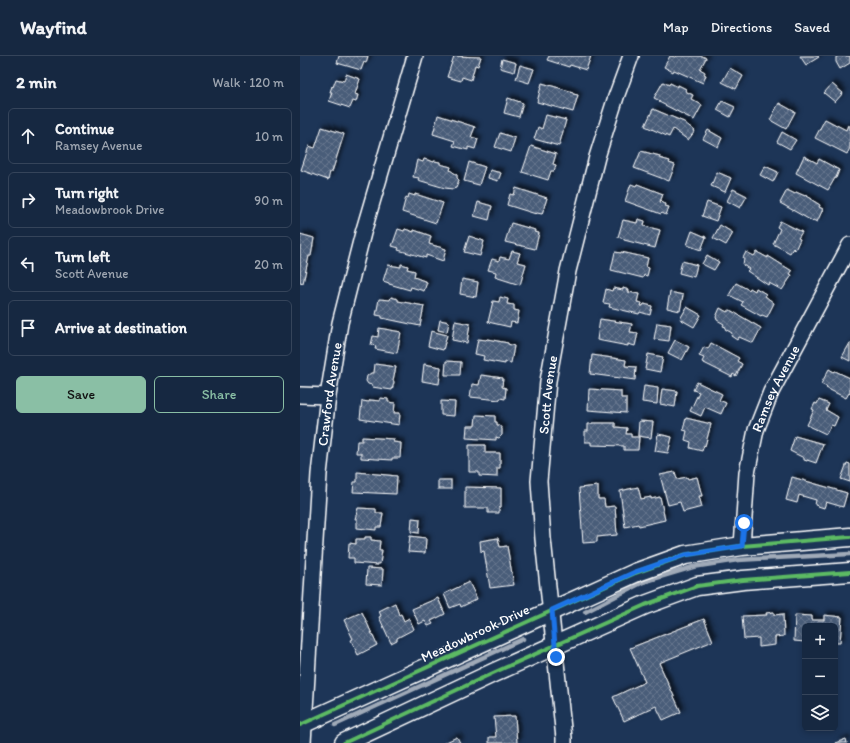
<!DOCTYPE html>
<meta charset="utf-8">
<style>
body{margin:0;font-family:Itim,sans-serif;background:#1f3048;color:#f1f3f6}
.controls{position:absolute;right:12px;bottom:12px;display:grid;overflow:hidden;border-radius:6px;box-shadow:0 2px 6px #0003}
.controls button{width:36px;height:36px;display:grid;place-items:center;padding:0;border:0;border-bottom:1px solid #35445a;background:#162841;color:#f1f3f6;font:20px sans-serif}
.stop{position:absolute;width:12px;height:12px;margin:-9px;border:3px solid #1a73e8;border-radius:50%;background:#fff}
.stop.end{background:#1a73e8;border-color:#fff;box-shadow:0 1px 4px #0008}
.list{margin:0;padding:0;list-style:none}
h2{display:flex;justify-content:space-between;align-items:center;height:52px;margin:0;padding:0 16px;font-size:17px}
h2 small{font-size:13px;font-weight:400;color:#9ea6b1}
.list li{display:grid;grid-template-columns:26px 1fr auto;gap:12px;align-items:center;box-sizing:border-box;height:56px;margin:0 8px 8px;padding:0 8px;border:1px solid #35445a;border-radius:6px}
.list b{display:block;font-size:15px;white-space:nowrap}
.list p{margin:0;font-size:13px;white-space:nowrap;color:#9ea6b1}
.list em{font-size:13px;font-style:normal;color:#9ea6b1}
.actions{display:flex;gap:8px;padding:12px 16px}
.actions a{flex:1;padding:9px 0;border:1px solid #8abfa5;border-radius:6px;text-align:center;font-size:14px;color:#8abfa5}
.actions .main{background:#8abfa5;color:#111}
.icon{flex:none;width:22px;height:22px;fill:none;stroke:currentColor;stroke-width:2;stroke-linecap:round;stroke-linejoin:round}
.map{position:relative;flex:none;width:550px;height:687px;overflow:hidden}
header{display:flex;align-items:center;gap:24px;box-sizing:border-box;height:56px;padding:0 20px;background:#162841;border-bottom:1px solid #35445a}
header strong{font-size:19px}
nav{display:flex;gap:22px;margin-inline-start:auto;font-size:14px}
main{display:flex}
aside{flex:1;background:#162841}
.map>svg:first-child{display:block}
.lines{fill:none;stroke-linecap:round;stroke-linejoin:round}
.stream{stroke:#a0aab8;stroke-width:4.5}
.building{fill:url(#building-cross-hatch);stroke:#fff;filter:url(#shadow)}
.minor-casing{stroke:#fff;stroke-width:18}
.tertiary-casing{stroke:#fff;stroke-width:21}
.minor{stroke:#1d3557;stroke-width:15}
.tertiary{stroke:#1d3557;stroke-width:18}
.cycleway-casing{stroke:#1d3557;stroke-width:6}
.cycleway{stroke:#5cba63;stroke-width:4}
.route{stroke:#1a73e8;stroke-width:5}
.labels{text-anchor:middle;stroke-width:3;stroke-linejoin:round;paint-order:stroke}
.street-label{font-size:14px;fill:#fff;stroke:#1d3557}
</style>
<header>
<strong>Wayfind</strong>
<nav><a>Map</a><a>Directions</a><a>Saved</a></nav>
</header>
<main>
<aside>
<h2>2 min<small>Walk · 120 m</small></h2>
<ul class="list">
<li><svg class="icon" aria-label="ahead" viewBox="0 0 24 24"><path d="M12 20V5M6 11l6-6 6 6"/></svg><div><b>Continue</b><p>Ramsey Avenue</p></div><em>10 m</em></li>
<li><svg class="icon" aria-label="right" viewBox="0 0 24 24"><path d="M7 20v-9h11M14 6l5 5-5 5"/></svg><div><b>Turn right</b><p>Meadowbrook Drive</p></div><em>90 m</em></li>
<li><svg class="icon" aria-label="left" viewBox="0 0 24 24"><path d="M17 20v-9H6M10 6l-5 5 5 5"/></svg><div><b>Turn left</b><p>Scott Avenue</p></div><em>20 m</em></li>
<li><svg class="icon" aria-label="arrive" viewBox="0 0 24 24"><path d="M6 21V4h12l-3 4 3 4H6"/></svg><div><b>Arrive at destination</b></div></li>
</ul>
<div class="actions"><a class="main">Save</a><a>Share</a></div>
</aside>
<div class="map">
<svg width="550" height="687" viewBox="0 0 550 687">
<defs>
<pattern id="building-cross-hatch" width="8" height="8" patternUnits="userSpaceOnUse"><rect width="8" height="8" fill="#4a5d79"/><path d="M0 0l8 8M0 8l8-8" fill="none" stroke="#65758d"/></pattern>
<filter id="shadow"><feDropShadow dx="3.5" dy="-3.5" stdDeviation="2" flood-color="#0009"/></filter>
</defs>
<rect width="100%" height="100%" fill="#1d3557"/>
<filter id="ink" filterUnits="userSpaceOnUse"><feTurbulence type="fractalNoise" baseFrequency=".025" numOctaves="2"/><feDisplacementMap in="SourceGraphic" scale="8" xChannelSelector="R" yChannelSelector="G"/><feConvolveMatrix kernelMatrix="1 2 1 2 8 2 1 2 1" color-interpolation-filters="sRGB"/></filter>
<g filter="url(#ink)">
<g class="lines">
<g class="stream">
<polyline points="285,556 343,526 393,511 438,504 550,498"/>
<polyline points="35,669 223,583"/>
</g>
</g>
<g class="building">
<polygon points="39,0 68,0 66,7 64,6 61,14 37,7"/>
<polygon points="154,0 181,1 178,10 175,9 171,24 162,21 161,25 147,21"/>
<polygon points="249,0 291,0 286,14 270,9 269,11 247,4"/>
<polygon points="370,0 376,1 377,0 402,0 406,2 400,13 405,16 404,18 406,19 403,27 374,14 373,16 364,11"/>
<polygon points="500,0 518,0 519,1 506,9"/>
<polygon points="538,0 550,0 550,7 540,13 536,6 536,1"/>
<polygon points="202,3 216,7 214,16 200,12"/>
<polygon points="220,9 234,13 229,27 216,23"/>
<polygon points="430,12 443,20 436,33 422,26"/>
<polygon points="46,18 60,23 55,38 58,39 56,46 53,45 50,52 29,45 32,36 30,36 32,30 33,31 36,23 44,25"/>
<polygon points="363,26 369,29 370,27 378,31 378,29 386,33 385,35 393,39 391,43 402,49 394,64 359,46 360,45 354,42"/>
<polygon points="242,27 273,36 273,38 278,39 273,56 237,46"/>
<polygon points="532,28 543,37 535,46 524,37"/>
<polygon points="208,42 223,47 219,61 204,57"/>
<polygon points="422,45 435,51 430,61 417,54"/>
<polygon points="479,47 495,56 486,73 470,64"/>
<polygon points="353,53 384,66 395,75 388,84 373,73 369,81 345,70"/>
<polygon points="138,59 175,71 171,81 178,83 175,93 168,91 168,94 153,90 155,85 133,78"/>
<polygon points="246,59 266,64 259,90 234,83 238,71 242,73"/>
<polygon points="525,63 546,74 548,69 550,70 550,92 547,98 515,82"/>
<polygon points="22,71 44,78 32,116 30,116 28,124 1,114 9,90 15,92"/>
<polygon points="408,74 422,82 418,91 403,83"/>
<polygon points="482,76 496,84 490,93 477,86"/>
<polygon points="200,77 215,82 211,96 195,91"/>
<polygon points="231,90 256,98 253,108 256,109 254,115 251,115 248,124 222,116"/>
<polygon points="341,95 360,100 359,102 370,105 369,107 375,109 369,125 334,112"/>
<polygon points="504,100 517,107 519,103 539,114 536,122 535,122 528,134 496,117"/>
<polygon points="124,103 134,106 134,105 140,106 140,108 151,111 150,114 157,119 157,122 159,124 156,132 153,133 145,132 118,124 119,122 113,121 117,104 123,106"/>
<polygon points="169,106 185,111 179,129 164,125"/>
<polygon points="465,110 478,116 473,126 460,119"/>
<polygon points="190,114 201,117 198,125 188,122"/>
<polygon points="417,116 431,122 425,136 411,130"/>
<polygon points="331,128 336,130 337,128 363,138 360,146 366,148 365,150 369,151 366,159 362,157 361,158 325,145"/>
<polygon points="216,132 247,142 242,158 237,157 236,158 207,149 210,138 214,139"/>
<polygon points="433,133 447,140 440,152 427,145"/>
<polygon points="487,134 495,138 496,136 505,140 505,139 512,143 512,144 520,149 519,151 523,153 517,166 513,164 512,165 480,147"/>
<polygon points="109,138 115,140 115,138 143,147 136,167 102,156 106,141 108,142"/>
<polygon points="178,146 192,150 189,164 174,160"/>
<polygon points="407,146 421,151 416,165 402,160"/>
<polygon points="338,163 345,165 344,170 360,174 355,192 324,184 324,183 318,181 323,164 337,167"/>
<polygon points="480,165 502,176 498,182 500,183 495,194 493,192 490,197 473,188 480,173 477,171"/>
<polygon points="211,167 235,174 234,176 239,177 235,193 205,186"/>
<polygon points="420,169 433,177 426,189 413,182"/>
<polygon points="98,173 104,175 105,173 114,176 114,174 131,180 129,188 146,193 143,205 126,199 126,202 98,194 99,192 92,190"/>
<polygon points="392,175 406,181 401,194 387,189"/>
<polygon points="0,178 14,182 11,200 9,200 3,227 0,226"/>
<polygon points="169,180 184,185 180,200 164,196"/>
<polygon points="212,195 220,197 217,206 226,208 220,229 195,221 196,216 188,214 192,203 199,205 200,201 209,203"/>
<polygon points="315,196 321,197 321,196 348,202 346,211 349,212 347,220 344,219 343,222 311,214"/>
<polygon points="446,196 454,200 457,196 468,202 468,200 492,215 490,218 492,219 482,234 469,227 468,229 447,215 449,213 443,209 444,202 443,202"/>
<polygon points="407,199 419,206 414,214 402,208"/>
<polygon points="382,205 397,209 394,221 379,217"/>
<polygon points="101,208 108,210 107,213 115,215 114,221 127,226 124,235 111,231 110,234 89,228 89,227 83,225 88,209 101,211"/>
<polygon points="162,223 178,226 176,241 160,238"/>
<polygon points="436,227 449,234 450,232 455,235 456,232 466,238 465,240 474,247 467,261 462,259 461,260 441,249 443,246 429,239"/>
<polygon points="313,232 323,234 323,232 329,234 328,236 339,238 337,246 342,247 341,250 343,250 344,248 352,250 350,259 340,256 339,258 309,251 310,248 303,247 306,233 312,235"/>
<polygon points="370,236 383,239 380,255 367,252"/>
<polygon points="91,241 98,243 98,245 124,250 120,270 82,262 82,260 76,259 79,243 90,244"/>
<polygon points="200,241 208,243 207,248 214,249 214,254 219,255 217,267 211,266 210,271 188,266 193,245 199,246"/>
<polygon points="387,251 401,259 394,271 380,263"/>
<polygon points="420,252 427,256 430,254 461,272 453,287 439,281 437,284 431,280 432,277 425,273 426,271 423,270 424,268 417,264 416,261"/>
<polygon points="300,263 332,268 330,276 338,277 335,290 328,288 328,290 297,284"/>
<polygon points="140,264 149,266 147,276 138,274"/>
<polygon points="155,265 170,268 167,287 152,284"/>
<polygon points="357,267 371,269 369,285 354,283"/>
<polygon points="79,272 101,276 97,297 75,293 76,290 71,289 73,280 78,281"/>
<polygon points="131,275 147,279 143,294 128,290"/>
<polygon points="178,283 186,284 187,283 208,287 208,288 214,290 211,307 205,306 205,308 183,304 184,300 175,298"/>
<polygon points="375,284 389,291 382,304 368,297"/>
<polygon points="411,287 439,302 437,305 442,308 436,320 433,318 432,321 402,306 404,302 399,300 404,291 408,293"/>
<polygon points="550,287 550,305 542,301"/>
<polygon points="348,298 363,301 360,316 345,313"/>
<polygon points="292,299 326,304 325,310 336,311 335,324 290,318"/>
<polygon points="146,305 161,306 160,319 145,319"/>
<polygon points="75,308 96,311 93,324 94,326 92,334 72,331 72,329 68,328 66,325 67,320 71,317 74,317"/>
<polygon points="124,308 141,311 139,328 122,325"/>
<polygon points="529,313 534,316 535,315 550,322 550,338 549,337 546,342 526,332 527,331 521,328"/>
<polygon points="181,319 203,322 202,331 206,332 205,343 200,342 200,344 170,341 172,328 179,329"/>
<polygon points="397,326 422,338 419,344 426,347 421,358 405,351 401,360 390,355 399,336 393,334"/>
<polygon points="344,330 358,332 357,348 342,346"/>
<polygon points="289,333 321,335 321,342 326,342 326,357 288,354"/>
<polygon points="362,333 377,335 375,351 360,348"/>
<polygon points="80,342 88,343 88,346 95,347 94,357 100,357 99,369 60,363 62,345 69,346 70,344 80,345"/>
<polygon points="519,344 529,348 526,354 538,361 534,370 531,369 526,378 507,369 514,354 512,353 515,347 517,348"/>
<polygon points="141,345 155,346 154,360 141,359"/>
<polygon points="176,359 195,360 195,366 197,366 197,369 199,369 202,373 202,379 199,382 196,381 196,384 166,382 167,370 175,370"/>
<polygon points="386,362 411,368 405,390 404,389 402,395 390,392 391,386 385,384 387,375 383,374"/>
<polygon points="339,365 353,366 351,382 338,380"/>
<polygon points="292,367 315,367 315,371 327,372 326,378 331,378 331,381 339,381 338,394 324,394 324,390 291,389 291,386 285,386 285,375 288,375 288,368 292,368"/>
<polygon points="358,378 372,381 368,397 355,395"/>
<polygon points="495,380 523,388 516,407 507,404 507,405 504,404 504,402 490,395"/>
<polygon points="62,381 94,383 93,386 101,387 100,402 92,402 92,404 61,402 61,397 56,397 57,385 62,385"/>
<polygon points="169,389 185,389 185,397 200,397 200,412 197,412 197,421 179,420 179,416 169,416"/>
<polygon points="547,407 550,408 550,426 541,423"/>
<polygon points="57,416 97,420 96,438 53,436 54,426 57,426"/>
<polygon points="375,416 377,423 387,421 388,423 397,421 402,440 399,440 402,451 383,456 380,446 368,449 360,419"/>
<polygon points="492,421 547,437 543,451 526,446 524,452 515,449 516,444 499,439 497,447 486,444"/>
<rect x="138" y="424" width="13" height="9"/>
<polygon points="298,430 298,443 304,443 305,451 315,450 317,479 297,481 297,486 283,487 279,432"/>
<polygon points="165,431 201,432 201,451 199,452 199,457 188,457 188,452 165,452"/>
<polygon points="338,431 341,443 351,441 351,443 360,441 365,464 339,470 338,468 325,471 320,435"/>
<polygon points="58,452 76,453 76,457 83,457 81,471 76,471 76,474 57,472 57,463 55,463"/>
<polygon points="112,462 120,463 119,477 111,476"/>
<polygon points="110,480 126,482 125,497 108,496"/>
<polygon points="65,481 71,481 71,484 80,485 79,494 82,494 80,508 78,507 78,509 54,507 54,502 48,502 49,487 56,488 56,483 65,483"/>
<polygon points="198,482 200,491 207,490 214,529 190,532 184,495 181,496 180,485"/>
<polygon points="67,512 83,513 82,529 66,528"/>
<polygon points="169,526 177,543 161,551 160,548 150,552 144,538"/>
<polygon points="138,542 145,558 131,565 133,568 128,570 125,565 119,568 112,553"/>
<polygon points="95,547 99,559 101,558 104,565 109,562 114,573 97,582 97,584 91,587 79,561 81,560 79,555"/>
<polygon points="62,556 77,589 58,599 51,584 53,583 44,564"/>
<polygon points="474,556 474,559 483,558 484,580 475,581 475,589 459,591 459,582 444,583 442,560 467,559 466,557"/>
<polygon points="495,559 512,560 512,564 524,564 524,559 542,561 540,587 535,587 535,570 505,570 505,586 494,585"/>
<polygon points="404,563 413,585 359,607 381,656 363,664 356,650 324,665 313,641 345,626 330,592"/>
<polygon points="215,660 217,687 189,687 189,681 196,681 194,661"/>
<polygon points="157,681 160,687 144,687"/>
<polygon points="546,683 547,687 535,687"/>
</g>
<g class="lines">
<g class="minor-casing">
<g id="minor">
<polyline points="0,339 28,340"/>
<path id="s1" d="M442 490 447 417 456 374 471 336 550 189"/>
<path id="s2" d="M3 687 19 418 28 340 40 267 63 177 115 0"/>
<path id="s3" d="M264 687V682L243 483 239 425 248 325 268 215 297 101 316 41 331 0"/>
</g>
</g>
<g class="tertiary-casing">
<g id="tertiary">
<polyline points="0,669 335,517 385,499 442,490 550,481"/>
<polyline points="44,687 193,617 345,549 397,530 443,524 550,516"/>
</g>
</g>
<use href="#minor" class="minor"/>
<use href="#tertiary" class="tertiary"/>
<g class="cycleway-casing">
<g id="cycleway">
<polyline points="0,669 335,517 385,499 442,490 550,481"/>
<polyline points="44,687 193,617 345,549 397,530 443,524 550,516"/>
</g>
</g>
<use href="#cycleway" class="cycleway"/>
</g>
</g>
<g class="lines" filter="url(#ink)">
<polyline class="route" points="256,601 252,554 335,516 385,499 442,490 444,467"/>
</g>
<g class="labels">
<g class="street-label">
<text dy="5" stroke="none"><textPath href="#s1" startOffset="163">Ramsey Avenue</textPath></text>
<text dy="5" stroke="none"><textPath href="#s2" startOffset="350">Crawford Avenue</textPath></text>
<text dy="5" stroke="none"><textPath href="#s3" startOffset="350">Scott Avenue</textPath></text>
<text transform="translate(175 577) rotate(-25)" y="5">Meadowbrook Drive</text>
</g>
</g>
</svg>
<div class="controls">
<button>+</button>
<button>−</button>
<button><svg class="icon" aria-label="layers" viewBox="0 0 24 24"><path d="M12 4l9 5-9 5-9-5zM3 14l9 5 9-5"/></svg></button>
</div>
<div class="stop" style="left:444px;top:467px"></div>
<div class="stop end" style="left:256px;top:601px"></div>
</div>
</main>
